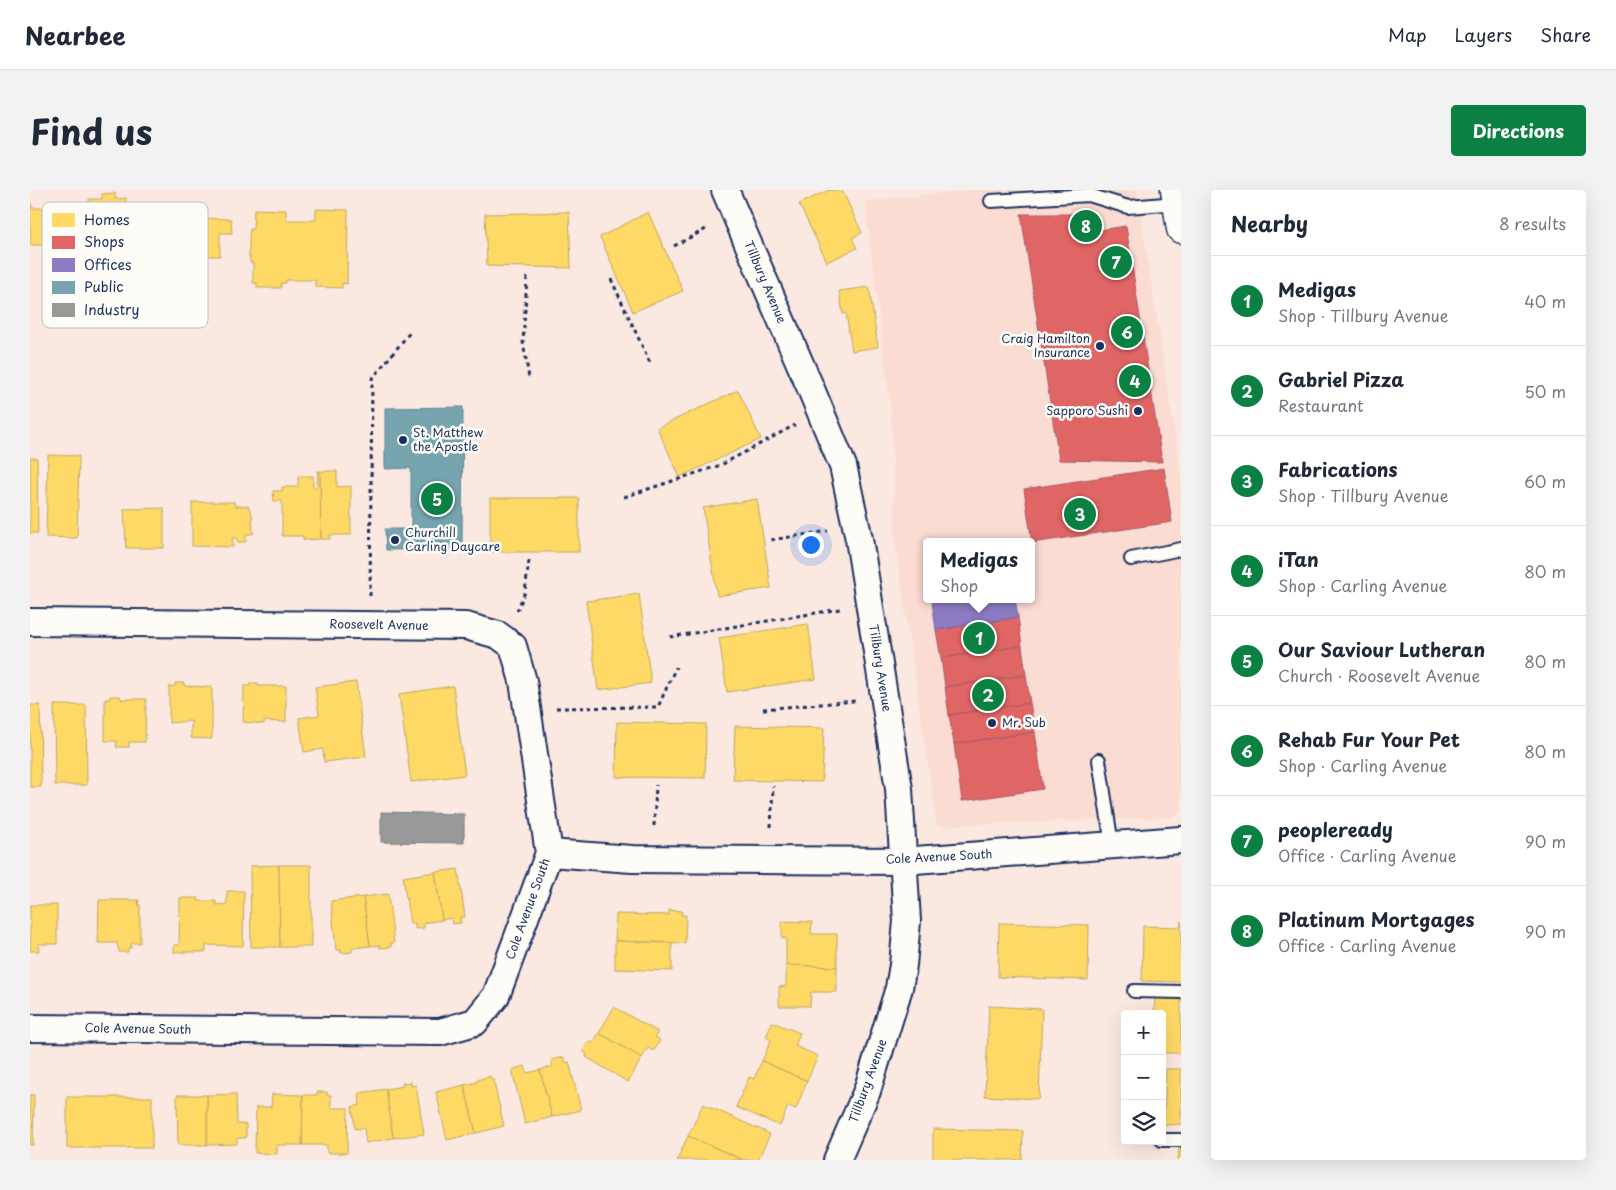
<!DOCTYPE html>
<meta charset="utf-8">
<style>
body{margin:0;font-family:"Playpen Sans",sans-serif;background:#f2f2f3;color:#1f2937}
.controls{position:absolute;right:15px;bottom:15px;display:grid;overflow:hidden;border-radius:5px;box-shadow:0 5px 20px #0002}
.controls button{width:45px;height:45px;display:grid;place-items:center;padding:0;border:0;border-bottom:1px solid #e0e1e3;background:#fff;color:#1f2937;font:25px sans-serif}
.you{position:absolute;left:780px;top:354px;width:18px;height:18px;margin:-12px;border:4px solid #fff;border-radius:50%;background:#1a73e8;box-shadow:0 0 0 8px #1a73e833}
.badge{display:grid;place-items:center;width:32px;height:32px;border-radius:50%;background:#0b8043;color:#fff;font-size:16px;font-weight:700}
.pin{position:absolute;translate:-50% -50%;border:2px solid #fff;box-shadow:0 1px 5px #0006}
.popup{position:absolute;left:893px;top:348px;width:112px;height:65px;box-sizing:border-box;display:grid;place-content:center;border-radius:5px;background:#fff;filter:drop-shadow(0 1px 4px #0005);font-size:16px;white-space:nowrap;color:#747a83}
.popup b{font-size:19px;color:#1f2937}
.popup::after{content:'';position:absolute;left:50%;top:100%;margin-left:-10px;border:10px solid transparent;border-top-color:#fff}
.list{margin:0;padding:0;list-style:none}
h2{display:flex;justify-content:space-between;align-items:center;height:65px;margin:0;padding:0 20px;font-size:21px}
h2 small{font-size:16px;font-weight:400;color:#747a83}
.list li{display:grid;grid-template-columns:32px 1fr auto;gap:15px;align-items:center;box-sizing:border-box;height:90px;padding:0 20px;border-top:1px solid #e0e1e3}
.list b{display:block;font-size:19px;white-space:nowrap}
.list p{margin:0;font-size:16px;white-space:nowrap;color:#747a83}
.list em{font-size:16px;font-style:normal;color:#747a83}
.icon{flex:none;width:28px;height:28px;fill:none;stroke:currentColor;stroke-width:2;stroke-linecap:round;stroke-linejoin:round}
.map{position:relative;flex:none;width:1151px;height:970px;overflow:hidden;border-radius:5px}
header{display:flex;align-items:center;gap:30px;box-sizing:border-box;height:70px;padding:0 25px;background:#fff;border-bottom:1px solid #e0e1e3}
header strong{font-size:24px}
nav{display:flex;gap:28px;margin-inline-start:auto;font-size:18px}
.intro{display:flex;align-items:center;justify-content:space-between;box-sizing:border-box;height:120px;padding:0 30px}
h1{margin:0;font-size:35px}
.button{padding:12px 22px;border-radius:5px;background:#0b8043;color:#fff;font-size:18px;font-weight:700}
main{display:flex;gap:30px;padding:0 30px}
aside{flex:1;background:#fff;border-radius:5px;box-shadow:0 5px 20px #0002}
.map>svg:first-child{display:block}
.built{fill:#fadcd2;fill-rule:evenodd}
.homes{fill:#ffd966;stroke:#bba664}
.shops{fill:#e06666;stroke:#a55664}
.offices{fill:#8e7cc3;stroke:#6c65a5}
.public{fill:#76a5af;stroke:#5b8297}
.industry{fill:#999;stroke:#737987}
.lines{fill:none;stroke-linecap:round;stroke-linejoin:round}
.lane-casing{stroke:#1b2f5e;stroke-width:16}
.street-casing{stroke:#1b2f5e;stroke-width:30}
.primary-casing{stroke:#1b2f5e;stroke-width:31}
.path{stroke:#1b2f5e;stroke-width:3;stroke-dasharray:4 4;stroke-linecap:butt}
.lane{stroke:#fdfcf7;stroke-width:12}
.street{stroke:#fdfcf7;stroke-width:26}
.primary{stroke:#fdfcf7;stroke-width:28}
.poi-dot{fill:#1b2f5e;stroke:#fdfcf7;stroke-width:2}
.labels{text-anchor:middle;stroke-width:5;stroke-linejoin:round;paint-order:stroke}
.street-label{font-size:12px;fill:#1b2f5e;stroke:#fdfcf7}
.poi-label{font-size:12px;fill:#1b2f5e;stroke:#fdfcf7;text-anchor:start}
.key{fill:#fdfcf7;stroke:#b9bec9;stroke-width:1}
.key-label{font-size:14px;fill:#1b2f5e}
</style>
<header>
<strong>Nearbee</strong>
<nav><a>Map</a><a>Layers</a><a>Share</a></nav>
</header>
<div class="intro"><h1>Find us</h1><a class="button">Directions</a></div>
<main>
<div class="map">
<svg width="1151" height="970" viewBox="0 0 1151 970">
<rect width="100%" height="100%" fill="#fbe9e1"/>
<filter id="ink" filterUnits="userSpaceOnUse"><feTurbulence type="fractalNoise" baseFrequency=".02" numOctaves="2"/><feDisplacementMap in="SourceGraphic" scale="10" xChannelSelector="R" yChannelSelector="G"/><feConvolveMatrix kernelMatrix="1 2 1 2 8 2 1 2 1" color-interpolation-filters="sRGB"/></filter>
<g filter="url(#ink)">
<path class="built" d="M943 0H1107L1151 283V621L1143 627 907 636 866 359 861 224 835 11ZM896 352H1002V409H896Z"/>
<g class="homes">
<polygon points="799,0 812,0 832,43 822,48 827,58 797,72 769,14"/>
<polygon points="85,3 85,9 96,8 96,68 60,70 59,9 72,9 72,4"/>
<polygon points="0,14 2,14 1,18 16,18 17,22 22,22 22,55 0,55"/>
<polygon points="225,19 256,20 256,30 286,30 286,19 318,20 317,94 312,93 312,98 285,97 285,90 256,90 256,93 251,93 251,98 227,98 227,93 223,93 223,73 220,73 220,67 219,67 219,46 220,39 223,39 224,20"/>
<polygon points="152,20 163,20 163,28 201,29 202,43 190,43 190,66 172,66 172,75 132,76 131,31 150,31 150,28 152,28"/>
<polygon points="539,22 541,78 457,76 455,24"/>
<polygon points="618,22 653,101 603,122 570,47"/>
<polygon points="839,97 848,157 822,161 816,123 813,124 809,101"/>
<polygon points="708,200 731,249 650,287 627,238"/>
<polygon points="18,265 49,266 47,348 16,347"/>
<polygon points="0,268 7,268 8,343 0,343"/>
<polygon points="288,281 290,281 291,349 273,350 273,346 252,346 252,311 244,311 243,301 252,301 252,297 268,297 268,286 283,286 283,297 287,297"/>
<polygon points="290,281 307,281 307,297 321,296 321,345 300,345 300,349 291,349"/>
<rect x="460" y="308" width="89" height="54"/>
<polygon points="727,309 741,398 687,406 673,318"/>
<polygon points="162,312 204,312 205,316 218,316 222,324 223,344 216,344 216,352 207,352 207,348 202,348 203,357 162,356"/>
<polygon points="134,318 134,358 96,358 94,319"/>
<polygon points="609,404 621,493 568,500 556,411"/>
<polygon points="778,434 786,489 697,502 689,448"/>
<polygon points="326,492 336,567 294,572 293,559 274,562 269,528 289,525 285,497"/>
<polygon points="145,493 154,493 154,496 182,497 182,549 161,548 161,531 139,533 139,497 145,496"/>
<polygon points="220,493 228,493 228,496 256,496 256,532 234,531 234,534 213,532 214,496 220,496"/>
<polygon points="423,496 435,585 381,592 369,504"/>
<polygon points="80,506 90,506 91,509 116,509 115,552 99,552 99,557 86,557 87,551 75,551 75,509 80,509"/>
<polygon points="0,515 10,515 11,597 0,597"/>
<polygon points="24,515 56,515 57,595 25,595"/>
<polygon points="587,532 676,534 675,588 586,587"/>
<polygon points="705,536 794,538 792,592 703,590"/>
<polygon points="249,675 250,757 221,757 220,676"/>
<polygon points="249,675 281,675 281,757 250,757"/>
<polygon points="428,679 435,727 430,727 431,733 422,734 421,728 412,730 405,682"/>
<polygon points="405,682 412,730 394,733 394,738 385,739 385,733 380,734 373,687"/>
<polygon points="197,701 214,701 213,756 176,755 176,762 144,762 144,755 149,755 150,708 169,708 168,711 186,711 186,715 197,714"/>
<polygon points="358,704 364,753 361,753 361,757 350,758 350,755 340,756 333,707"/>
<polygon points="333,707 340,756 322,758 322,762 311,763 311,760 306,760 301,711"/>
<polygon points="69,710 109,710 108,715 110,715 110,753 101,753 101,758 98,758 98,762 89,762 87,753 68,753"/>
<polygon points="0,715 27,715 27,754 8,754 9,761 0,761"/>
<polygon points="639,720 652,721 651,725 656,725 655,753 585,751 586,724 639,725"/>
<polygon points="752,731 782,732 781,744 807,744 807,777 756,775 756,748 752,748"/>
<polygon points="1151,731 1151,792 1112,791 1113,736 1151,737"/>
<polygon points="969,733 1059,735 1058,790 968,787"/>
<polygon points="585,751 642,753 642,781 585,779"/>
<polygon points="756,775 807,777 807,802 781,802 780,816 749,816 749,796 756,797"/>
<polygon points="1125,807 1151,808 1151,863 1132,863 1132,824 1124,824"/>
<polygon points="959,816 1012,819 1009,909 955,906"/>
<polygon points="584,817 628,842 625,847 630,850 624,861 618,858 612,868 569,843"/>
<polygon points="742,832 770,843 765,856 788,866 777,891 732,871 741,850 736,847"/>
<polygon points="569,843 612,868 598,892 556,867 557,864 553,861 559,851 563,853"/>
<polygon points="534,867 536,873 539,872 551,920 522,927 510,880 523,876 521,870"/>
<polygon points="732,871 777,891 766,919 758,916 750,936 706,917 719,887 724,889"/>
<polygon points="495,876 497,883 510,880 522,927 495,934 482,880"/>
<polygon points="1136,879 1151,879 1151,934 1134,935"/>
<polygon points="460,886 461,889 463,889 474,936 446,943 434,895 447,892 447,890"/>
<polygon points="381,892 381,896 386,895 394,944 363,948 356,899 373,896 372,893"/>
<polygon points="434,895 446,943 417,950 406,902"/>
<polygon points="356,899 363,948 336,953 334,938 325,939 322,917 330,915 329,903"/>
<polygon points="287,902 297,902 297,905 301,905 301,918 318,918 317,963 297,963 297,955 272,955 273,905 287,905"/>
<polygon points="206,904 207,934 216,934 216,948 207,948 207,954 177,955 177,905"/>
<polygon points="242,904 273,905 272,955 247,955 247,964 225,963 226,917 241,917"/>
<polygon points="0,905 4,905 3,955 0,955"/>
<polygon points="147,905 177,905 177,955 148,955"/>
<rect x="37" y="907" width="85" height="51"/>
<polygon points="673,914 740,944 728,970 713,970 658,946"/>
<polygon points="903,939 993,941 992,970 903,970"/>
<polygon points="658,946 713,970 647,970"/>
<polygon points="1149,955 1151,955 1151,970 1148,970"/>
</g>
<g class="shops">
<polygon points="991,24 1060,24 1063,41 1096,36 1132,272 1029,270"/>
<polygon points="1134,278 1142,332 1002,353 994,299"/>
<polygon points="988,427 992,456 911,468 906,440"/>
<polygon points="992,456 996,485 915,497 911,468"/>
<polygon points="996,485 1000,513 919,525 915,497"/>
<polygon points="1000,513 1005,542 924,554 919,525"/>
<polygon points="1005,542 1013,599 932,611 924,554"/>
</g>
<polygon class="offices" points="915,409 985,409 988,427 906,440 902,411"/>
<polygon class="public" points="433,217 432,359 356,360 355,339 381,339 381,278 355,279 355,218"/>
<g class="industry">
<polygon points="60,72 95,72 94,109 60,109"/>
<polygon points="351,622 434,624 434,653 351,652"/>
</g>
<g class="lines">
<g class="lane-casing">
<g id="lane">
<polyline points="961,11 1059,5 1098,17 1147,13"/>
<polyline points="1101,369 1151,359"/>
<polyline points="1069,570 1082,655"/>
<polyline points="1104,801 1151,802"/>
<polyline points="1132,950 1151,950"/>
</g>
</g>
<g class="street-casing">
<g id="street">
<polyline points="695,0 781,199 813,276 829,349 869,599 877,731 873,775 869,798 837,901 807,970"/>
<polyline points="0,432 436,436 468,445 483,456 493,491 519,663 466,806 445,832 410,842 0,838"/>
<polyline points="519,663 602,669 872,671 1151,650"/>
</g>
</g>
<g class="primary-casing">
<polyline id="primary" points="1145,0 1151,39"/>
</g>
<g class="path">
<polyline points="644,56 678,38"/>
<polyline points="497,87 493,152 499,188"/>
<polyline points="581,89 621,175"/>
<polyline points="594,307 691,275 765,235"/>
<polyline points="741,350 798,341"/>
<polyline points="340,406 342,189 381,141"/>
<polyline points="487,421 495,402 499,370"/>
<polyline points="640,447 810,419"/>
<polyline points="526,518 628,517 646,477"/>
<polyline points="733,519 825,511"/>
<polyline points="624,636 626,595"/>
<polyline points="741,637 743,596"/>
</g>
<use href="#lane" class="lane"/>
<use href="#street" class="street"/>
<use href="#primary" class="primary"/>
</g>
</g>
<g class="poi-dot">
<circle cx="1070" cy="156" r="5"/>
<circle cx="1108" cy="221" r="5"/>
<circle cx="373" cy="250" r="5"/>
<circle cx="365" cy="350" r="5"/>
<circle cx="962" cy="533" r="5"/>
</g>
<g class="labels">
<g class="street-label">
<text transform="translate(735 92) rotate(67)" y="4">Tillbury Avenue</text>
<text transform="translate(349 435) rotate(1)" y="4">Roosevelt Avenue</text>
<text transform="translate(850 478) rotate(81)" y="4">Tillbury Avenue</text>
<text transform="translate(909 667) rotate(-3)" y="4">Cole Avenue South</text>
<text transform="translate(498 719) rotate(-70)" y="4">Cole Avenue South</text>
<text transform="translate(108 839) rotate(1)" y="4">Cole Avenue South</text>
<text transform="translate(838 891) rotate(-70)" y="4">Tillbury Avenue</text>
</g>
<g class="poi-label">
<text x="1060" y="153" text-anchor="end">Craig Hamilton<tspan x="1060" dy="14">Insurance</tspan></text>
<text x="1098" y="225" text-anchor="end">Sapporo Sushi</text>
<text x="383" y="247">St. Matthew<tspan x="383" dy="14">the Apostle</tspan></text>
<text x="375" y="347">Churchill<tspan x="375" dy="14">Carling Daycare</tspan></text>
<text x="972" y="537">Mr. Sub</text>
</g>
</g>
<rect x="12" y="12" width="166" height="126" rx="8" class="key"/>
<rect x="22" y="23" width="23" height="14" fill="#ffd966"/>
<rect x="22" y="46" width="23" height="13" fill="#e06666"/>
<rect x="22" y="68" width="23" height="14" fill="#8e7cc3"/>
<rect x="22" y="91" width="23" height="13" fill="#76a5af"/>
<rect x="22" y="113" width="23" height="14" fill="#999"/>
<g class="key-label">
<text x="54" y="35">Homes</text>
<text x="54" y="57">Shops</text>
<text x="54" y="80">Offices</text>
<text x="54" y="102">Public</text>
<text x="54" y="125">Industry</text>
</g>
</svg>
<div class="controls">
<button>+</button>
<button>−</button>
<button><svg class="icon" aria-label="layers" viewBox="0 0 24 24"><path d="M12 4l9 5-9 5-9-5zM3 14l9 5 9-5"/></svg></button>
</div>
<div class="you"></div>
<div class="pin badge" style="left:949px;top:448px">1</div>
<div class="popup"><b>Medigas</b>Shop</div>
<div class="pin badge" style="left:958px;top:505px">2</div>
<div class="pin badge" style="left:1050px;top:324px">3</div>
<div class="pin badge" style="left:1105px;top:191px">4</div>
<div class="pin badge" style="left:407px;top:309px">5</div>
<div class="pin badge" style="left:1097px;top:142px">6</div>
<div class="pin badge" style="left:1086px;top:72px">7</div>
<div class="pin badge" style="left:1056px;top:36px">8</div>
</div>
<aside>
<h2>Nearby<small>8 results</small></h2>
<ul class="list">
<li><span class="badge">1</span><div><b>Medigas</b><p>Shop · Tillbury Avenue</p></div><em>40 m</em></li>
<li><span class="badge">2</span><div><b>Gabriel Pizza</b><p>Restaurant</p></div><em>50 m</em></li>
<li><span class="badge">3</span><div><b>Fabrications</b><p>Shop · Tillbury Avenue</p></div><em>60 m</em></li>
<li><span class="badge">4</span><div><b>iTan</b><p>Shop · Carling Avenue</p></div><em>80 m</em></li>
<li><span class="badge">5</span><div><b>Our Saviour Lutheran</b><p>Church · Roosevelt Avenue</p></div><em>80 m</em></li>
<li><span class="badge">6</span><div><b>Rehab Fur Your Pet</b><p>Shop · Carling Avenue</p></div><em>80 m</em></li>
<li><span class="badge">7</span><div><b>peopleready</b><p>Office · Carling Avenue</p></div><em>90 m</em></li>
<li><span class="badge">8</span><div><b>Platinum Mortgages</b><p>Office · Carling Avenue</p></div><em>90 m</em></li>
</ul>
</aside>
</main>
